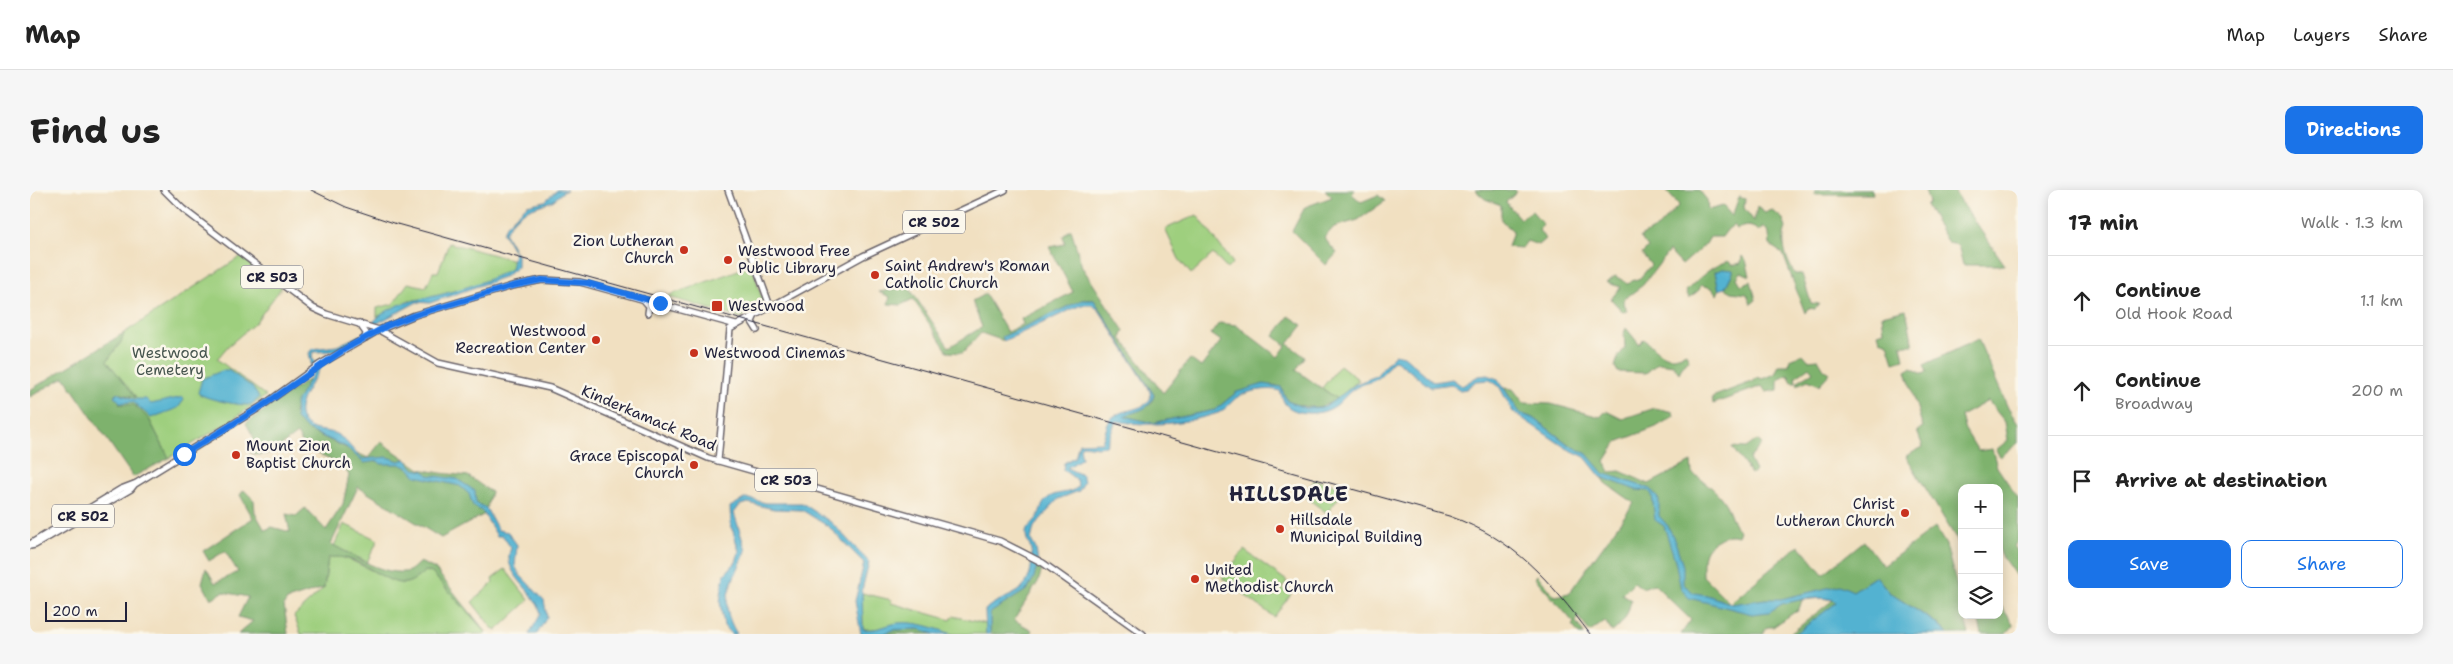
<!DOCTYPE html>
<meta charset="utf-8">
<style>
body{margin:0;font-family:"Shantell Sans",sans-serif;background:#f6f6f6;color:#222}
.controls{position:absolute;right:15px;bottom:15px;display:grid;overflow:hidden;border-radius:10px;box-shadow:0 2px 12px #0003}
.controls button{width:45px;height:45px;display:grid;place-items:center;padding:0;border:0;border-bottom:1px solid #e0e0e0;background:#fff;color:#222;font:25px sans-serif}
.scale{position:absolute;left:15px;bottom:12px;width:82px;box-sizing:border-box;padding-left:5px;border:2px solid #22223b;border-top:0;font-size:14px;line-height:18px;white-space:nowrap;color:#22223b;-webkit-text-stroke:4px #fbf7ec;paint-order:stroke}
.stop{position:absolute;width:15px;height:15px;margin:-11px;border:4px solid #1a73e8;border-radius:50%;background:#fff}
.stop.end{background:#1a73e8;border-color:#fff;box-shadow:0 1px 5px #0008}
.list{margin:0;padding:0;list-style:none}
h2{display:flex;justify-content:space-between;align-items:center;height:65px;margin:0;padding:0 20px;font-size:21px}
h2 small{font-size:16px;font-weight:400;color:#767676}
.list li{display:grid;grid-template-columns:32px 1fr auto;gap:15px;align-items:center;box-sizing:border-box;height:90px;padding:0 20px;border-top:1px solid #e0e0e0}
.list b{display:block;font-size:19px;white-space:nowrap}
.list p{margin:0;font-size:16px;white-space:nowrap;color:#767676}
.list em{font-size:16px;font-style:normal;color:#767676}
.actions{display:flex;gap:10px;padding:15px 20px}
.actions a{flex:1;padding:11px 0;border:1px solid #1a73e8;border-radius:10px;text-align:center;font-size:18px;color:#1a73e8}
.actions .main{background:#1a73e8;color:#fff}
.icon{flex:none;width:28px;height:28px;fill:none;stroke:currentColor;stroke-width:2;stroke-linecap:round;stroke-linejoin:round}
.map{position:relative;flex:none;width:1988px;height:444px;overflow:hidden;border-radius:10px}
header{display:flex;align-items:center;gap:30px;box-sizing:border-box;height:70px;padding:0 25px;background:#fff;border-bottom:1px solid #e0e0e0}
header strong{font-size:24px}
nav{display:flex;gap:28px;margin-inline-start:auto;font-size:18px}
.intro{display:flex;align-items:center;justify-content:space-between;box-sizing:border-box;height:120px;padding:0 30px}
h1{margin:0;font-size:35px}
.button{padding:12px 22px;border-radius:10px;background:#1a73e8;color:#fff;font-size:18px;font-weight:700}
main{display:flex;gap:30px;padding:0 30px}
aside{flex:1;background:#fff;border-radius:10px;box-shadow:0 2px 12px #0003}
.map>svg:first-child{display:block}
.green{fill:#9ecf7e;stroke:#60785c}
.forest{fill:#7eb26d;stroke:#506a54}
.water{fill:#52b2d1;stroke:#3a6a86}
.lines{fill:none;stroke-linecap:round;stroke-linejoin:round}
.stream{stroke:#52b2d1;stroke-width:1}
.major-casing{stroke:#6a646a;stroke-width:8}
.major{stroke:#fff;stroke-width:5}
.rail{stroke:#22223b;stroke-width:1}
.route{stroke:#1a73e8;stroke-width:6}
.poi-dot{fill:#c8321e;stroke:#fbf7ec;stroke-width:2}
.labels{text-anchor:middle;stroke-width:5;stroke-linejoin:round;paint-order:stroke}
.shield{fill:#fbf7ec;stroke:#636270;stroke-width:1}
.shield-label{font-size:14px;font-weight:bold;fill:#22223b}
.poi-label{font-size:15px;fill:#22223b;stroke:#fbf7ec;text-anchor:start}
.park-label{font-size:15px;fill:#47564f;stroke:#fbf7ec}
.street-label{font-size:15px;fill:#22223b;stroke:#fbf7ec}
.district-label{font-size:20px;font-weight:bold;letter-spacing:1px;fill:#22223b;stroke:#fbf7ec}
</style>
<header>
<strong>Map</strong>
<nav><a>Map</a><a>Layers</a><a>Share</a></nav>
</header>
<div class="intro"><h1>Find us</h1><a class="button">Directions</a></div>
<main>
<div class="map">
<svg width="1988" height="444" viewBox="0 0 1988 444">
<rect width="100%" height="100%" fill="#fbf7ec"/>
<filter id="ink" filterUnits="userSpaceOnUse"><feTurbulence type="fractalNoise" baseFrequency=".02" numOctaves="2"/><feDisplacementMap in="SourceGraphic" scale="10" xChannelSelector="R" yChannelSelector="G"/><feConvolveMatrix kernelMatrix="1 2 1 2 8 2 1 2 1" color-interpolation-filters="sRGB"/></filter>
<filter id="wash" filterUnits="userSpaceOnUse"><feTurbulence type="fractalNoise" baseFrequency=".0096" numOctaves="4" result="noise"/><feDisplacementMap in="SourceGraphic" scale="20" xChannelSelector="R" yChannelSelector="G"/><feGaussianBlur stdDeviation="1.12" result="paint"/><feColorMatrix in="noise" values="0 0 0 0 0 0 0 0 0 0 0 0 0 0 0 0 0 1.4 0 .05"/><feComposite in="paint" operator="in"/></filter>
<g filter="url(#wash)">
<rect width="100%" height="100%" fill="#f1e0c1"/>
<g class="green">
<polygon points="1167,25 1203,73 1197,79 1183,64 1161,84 1149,69 1135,39"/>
<polygon points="419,53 484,70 482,79 455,92 421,102 395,109 377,111 347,127 347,118 363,114 378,93 396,97 403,82 408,82"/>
<polygon points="213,65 252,95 251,98 225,133 198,156 187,169 236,206 196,234 139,268 119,229 90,214 87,203 105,207 77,171 91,152 94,143"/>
<polygon points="722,75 734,115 710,128 639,107 640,105"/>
<polygon points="1310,175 1329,190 1307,209 1292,198"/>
<polygon points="1285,290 1316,298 1297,323 1273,305 1274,301"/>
<polygon points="314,334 348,350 337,372 304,356"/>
<polygon points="1214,360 1257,391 1252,398 1261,404 1244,427 1192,388"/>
<path d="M307 366C327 369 363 396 376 393 383 391 390 385 396 381L402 383 456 442 455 444H271L264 426 294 398 298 368Z"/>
<polygon points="475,379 499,410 467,440 462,438 442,412 463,393 462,389"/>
<path d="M832 403 862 410 861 413 921 430 923 426 956 434V444C945 444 931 444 921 444 906 440 894 435 879 434 862 432 850 441 833 439Z"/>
</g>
<g class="forest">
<polygon points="1295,0 1325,0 1322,4 1331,12 1348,5 1355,11 1328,30 1304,37 1294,48 1307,63 1296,75 1262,41 1275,17 1302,7"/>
<polygon points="1445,0 1485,0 1487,2 1476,12 1490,29 1502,21 1513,34 1509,40 1515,49 1508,55 1497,51 1492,58 1478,57 1483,41 1471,30 1471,15 1455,9"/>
<path d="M1639 0H1669L1677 10 1678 20 1693 16 1702 26 1709 7 1715 9 1714 18 1724 31 1727 17 1735 23 1742 20 1753 29 1756 38C1750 52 1757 72 1765 84H1772L1781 113 1789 114 1785 119 1778 118 1775 123 1753 64 1740 55 1739 43 1734 37 1729 41C1721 35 1716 35 1707 39L1704 35 1698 39 1692 47H1680L1676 54 1652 75 1639 61 1613 95 1593 110 1597 121 1593 122 1581 109 1591 97 1577 93 1585 86 1597 93 1610 88 1621 75 1612 64 1618 58 1610 47 1628 37 1649 15 1637 2Z"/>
<polygon points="1784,0 1842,0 1843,4 1785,4"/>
<polygon points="1895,0 1924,0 1930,11 1975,75 1933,75 1928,55 1918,53 1896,15 1899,12"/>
<path d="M1041 39 1052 77 1094 141 1091 148 1133 203 1160 169 1171 177 1191 151 1181 144 1189 133 1206 135 1248 167 1256 156 1244 146 1259 126 1273 135 1258 154 1275 167 1266 180 1307 209C1289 221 1276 218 1257 211L1251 197 1243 195 1207 202 1185 220 1123 233 1093 226 1121 214 1124 205 1064 110H1052L973 147 974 151 951 143 933 163 918 162 883 109 871 115 858 114 860 107 849 102 867 99 869 94 880 99 919 157 952 137 942 111 955 104 977 142 993 134 991 129 1043 102 1019 57 1035 54 1033 46Z"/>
<path d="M1712 66 1716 70 1720 86 1711 82 1707 88 1711 95 1721 91 1726 110 1721 114 1717 104 1702 102 1695 98 1703 82H1685L1689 100 1687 105 1682 98 1671 95 1669 100 1659 108 1656 101C1669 88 1681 76 1698 71L1703 75 1711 73Z"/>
<polygon points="1876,119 1883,155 1871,155 1874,169 1864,172 1858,153 1850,150 1848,143 1854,141 1852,125"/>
<path d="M1596 138 1609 154 1614 149C1630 163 1635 173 1656 163L1659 170 1654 173 1649 183 1643 175 1628 173 1616 183 1588 182 1585 177 1588 167 1595 158 1594 143Z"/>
<polygon points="94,143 91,152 77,171 106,207 87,203 90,214 104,215 119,229 139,268 103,287 34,187 0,207 0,200"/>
<polygon points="1948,149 1978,218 1988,234 1988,253 1970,267 1966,260 1978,250 1975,232 1958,211 1931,226 1934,238 1948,261 1962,259 1967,277 1988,308 1988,351 1984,356 1988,362 1988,389 1969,362 1969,298 1932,298 1932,367 1927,350 1876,266 1893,257 1887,241 1893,238 1876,181 1881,178 1893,184 1897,182 1894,175"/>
<polygon points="1773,164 1778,170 1788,169 1794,179 1800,183 1789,195 1778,190 1767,195 1768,191 1783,182 1779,177 1765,187 1766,192 1762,192 1758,185 1748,190 1748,200 1736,202 1732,196 1683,214 1682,207 1724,191 1727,187 1733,189 1745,184 1749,175 1759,175 1760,169"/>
<path d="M282 187 264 222 278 240 338 268 351 252 390 279 410 283 438 286 461 302 455 324 411 348 328 297 301 354C322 364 349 384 374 382 381 382 385 376 390 372L405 379 456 442 402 383 396 381C390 385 383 392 376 393 355 397 329 361 298 368L294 398 257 410 254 415 258 444H208L223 431 208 427 218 407 193 402 181 409 172 393 176 378 185 393 208 382 195 361 179 371 173 361 223 328 210 305 214 300 224 310 225 323 235 340 242 337 260 342 256 324 266 326 275 318 296 340 313 314 319 285 313 276 275 258 267 244C252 254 236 273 218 261L224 248 216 233Z"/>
<path d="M1474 198 1483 199 1494 213 1521 214 1570 227 1576 221 1592 229 1625 218 1643 222 1644 226 1626 237 1587 252 1575 271 1580 282 1590 281 1619 294 1661 272 1662 283C1677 293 1692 304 1699 321 1703 330 1702 334 1710 341L1708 346C1699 344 1696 345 1689 349 1671 359 1673 367 1673 386L1700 413 1769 355 1793 384 1834 351 1853 376 1905 337 1916 355 1932 416V425H1934L1939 444H1918L1908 434 1860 403 1846 386 1810 410 1766 444H1760L1803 410 1793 408 1772 410 1769 419 1743 437H1737L1733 444H1651L1661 430 1624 394 1612 398 1604 392 1592 404 1601 410C1598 425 1594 433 1582 442L1575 431 1560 442 1548 427 1546 432 1554 444H1549L1542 435 1544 433 1505 388 1507 385 1525 406 1539 403 1604 313 1576 293 1557 264 1538 254 1505 229 1490 223Z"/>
<polygon points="1727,250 1732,254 1719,269 1725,281 1721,284 1702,257 1716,258"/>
<path d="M1008 373 1012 380 1008 392 984 430 1002 440 1000 444H960V423C983 401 998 410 1008 373Z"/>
<polygon points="1969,413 1984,435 1976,444 1952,444 1947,425 1969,425"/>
<polygon points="890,439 904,444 854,444 862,440"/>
</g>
<g class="water">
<path d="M527 0H537C530 2 528 8 522 11 501 19 486 20 475 43L487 65V77L476 86 400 113 387 112 346 134 343 132C366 109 391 111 420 102 442 96 461 89 481 79L484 62 473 43 476 35 497 15 515 11Z"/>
<polygon points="1692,79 1703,80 1703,82 1695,98 1689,100 1685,82"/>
<path d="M1052 110H1064L1124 205C1119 221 1108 220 1094 226L1123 233 1185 220 1207 202 1234 194 1251 197 1257 211 1275 218 1295 217 1326 194 1346 186 1365 164 1374 166 1404 192 1422 189 1432 196 1448 186 1458 185 1468 189 1490 223 1505 229 1538 254 1557 264 1573 283 1621 299 1629 310V326L1638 336 1645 351 1653 376V394L1664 403 1677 405 1702 414 1735 409H1751L1810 395 1823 401 1846 386 1860 403 1906 433 1918 444H1765L1806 413 1804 410 1793 408 1774 409 1752 414 1739 422 1722 424 1659 408 1651 399 1645 370 1634 336 1625 330 1622 305 1619 301 1606 300 1571 287 1555 267 1536 258 1483 222 1469 196 1460 190 1446 191 1436 199 1430 200 1421 194 1400 197 1366 170 1362 171C1345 200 1339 186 1320 202 1314 207 1309 215 1300 219 1289 225 1266 225 1256 215 1253 212 1252 206 1250 201 1239 197 1216 201 1206 208 1200 213 1195 220 1188 223 1153 234 1122 237 1086 231L1076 256 1068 257 1052 255 1050 258 1052 268 1037 278 1052 285 1054 292 1049 301 1028 309 1004 337 1001 350 1006 359 1008 373 1004 387 998 399 960 423V444H956L955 420C966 408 988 407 996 393 1001 384 1003 370 1001 360 1000 355 996 350 996 345 995 337 1005 333 1008 326 1011 320 1011 315 1017 309 1025 301 1039 305 1048 297L1047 290 1033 280 1034 273 1045 267 1049 253 1072 252C1075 246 1076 236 1080 230 1089 216 1131 223 1118 197L1069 120 1062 115H1051L974 151 972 147Z"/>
<path d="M330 145 331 148 307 161 283 162 282 168 290 178C281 196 255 224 281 238 289 242 300 240 308 245 318 251 324 263 333 269L358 267 369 271 376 269 384 279 394 281 398 285 427 289 445 301 446 313 456 318 468 340 478 342 487 355 485 376 490 385 514 410 517 427 507 444H499L511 424C506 400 470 383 481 358L473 346H467L452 321 443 316 439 304 430 296 386 286 379 278 369 274H351L348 271 334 273 316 257 278 240 266 229 265 214 283 183 279 163 282 159 307 156Z"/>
<path d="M194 180H198L222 197 229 207C227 211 222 215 217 215 207 215 175 209 168 203L172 189Z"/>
<polygon points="87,203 104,209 116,209 121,214 153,207 154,210 148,218 121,228 103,212 91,213 84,206"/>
<path d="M716 308 736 313H772L802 333 839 372 832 400 833 439C849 441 854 435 868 433 886 431 905 438 922 444H904L890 439 862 440 854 444H831L825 411 834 373 799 337 772 320 744 319 718 313 710 315 704 323 716 361C703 393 686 410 707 444H701L694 436 690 412 694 385 706 372 709 361 701 335 700 317Z"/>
</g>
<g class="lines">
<polyline class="stream" points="456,94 464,91"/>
</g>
</g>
<g filter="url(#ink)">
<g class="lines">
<g class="major-casing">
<g id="major">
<polyline points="134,0 153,19 283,118 296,124 349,140 408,173 520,198 678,268 970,351 1013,373 1113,444"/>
<polyline points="698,0 740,116"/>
<polyline points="613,109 619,116 618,123"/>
<polyline points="725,125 722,132 727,140"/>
<polyline points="329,133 336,143 335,148"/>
<polyline points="688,271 700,139 833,66 975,0"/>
<polyline points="0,354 91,299 104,294"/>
<polyline points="0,356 5,355 101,299 105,294 232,216 289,175 349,140 385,125 482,96 512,90 550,92 706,135"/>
</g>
</g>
<use href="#major" class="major"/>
<path class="rail" d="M281 0 316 17 367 34 1419 326C1485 349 1519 390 1560 444"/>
</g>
</g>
<g class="lines" filter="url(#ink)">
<polyline class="route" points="154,264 232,216 315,159 357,136 385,125 482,96 512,90 557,93 630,113"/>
</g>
<g class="poi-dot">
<circle cx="654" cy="60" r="5"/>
<circle cx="698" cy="70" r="5"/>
<circle cx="845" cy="85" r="5"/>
<rect x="681" y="110" width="12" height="12" rx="2.5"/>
<circle cx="566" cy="150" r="5"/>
<circle cx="664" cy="163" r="5"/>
<circle cx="206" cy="265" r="5"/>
<circle cx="664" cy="275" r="5"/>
<circle cx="1875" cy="323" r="5"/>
<circle cx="1250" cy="339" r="5"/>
<circle cx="1165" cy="389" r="5"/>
</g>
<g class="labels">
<g class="shield">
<rect x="873" y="20.5" width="62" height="23" rx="4"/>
<rect x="211" y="75.5" width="62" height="23" rx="4"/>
<rect x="725" y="278.5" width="62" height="23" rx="4"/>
<rect x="22" y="314.5" width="62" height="23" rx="4"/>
</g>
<g class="shield-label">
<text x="904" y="37">CR 502</text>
<text x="242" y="92">CR 503</text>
<text x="756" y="295">CR 503</text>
<text x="53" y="331">CR 502</text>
</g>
<g class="poi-label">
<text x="644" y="56" text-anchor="end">Zion Lutheran<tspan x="644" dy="17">Church</tspan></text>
<text x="708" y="66">Westwood Free<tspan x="708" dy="17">Public Library</tspan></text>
<text x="855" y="81">Saint Andrew's Roman<tspan x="855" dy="17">Catholic Church</tspan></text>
<text x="698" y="121">Westwood</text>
<text x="556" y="146" text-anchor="end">Westwood<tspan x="556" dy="17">Recreation Center</tspan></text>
<text x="674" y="168">Westwood Cinemas</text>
<text x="216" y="261">Mount Zion<tspan x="216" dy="17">Baptist Church</tspan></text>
<text x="654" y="271" text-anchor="end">Grace Episcopal<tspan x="654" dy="17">Church</tspan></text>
<text x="1865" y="319" text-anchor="end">Christ<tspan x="1865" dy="17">Lutheran Church</tspan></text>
<text x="1260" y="335">Hillsdale<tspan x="1260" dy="17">Municipal Building</tspan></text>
<text x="1175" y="385">United<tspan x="1175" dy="17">Methodist Church</tspan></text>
</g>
<g class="park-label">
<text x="140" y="168">Westwood<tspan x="140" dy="17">Cemetery</tspan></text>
</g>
<g class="street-label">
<text transform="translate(619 228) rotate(23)" y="5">Kinderkamack Road</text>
</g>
<g class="district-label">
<text x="1259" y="311">HILLSDALE</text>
</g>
</g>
</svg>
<div class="controls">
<button>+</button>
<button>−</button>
<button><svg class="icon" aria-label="layers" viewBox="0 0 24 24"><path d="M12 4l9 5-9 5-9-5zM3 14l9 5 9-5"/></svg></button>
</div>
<div class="scale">200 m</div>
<div class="stop" style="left:154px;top:264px"></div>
<div class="stop end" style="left:630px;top:113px"></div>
</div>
<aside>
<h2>17 min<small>Walk · 1.3 km</small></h2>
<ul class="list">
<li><svg class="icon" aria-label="ahead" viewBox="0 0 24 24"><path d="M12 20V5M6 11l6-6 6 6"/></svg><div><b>Continue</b><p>Old Hook Road</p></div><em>1.1 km</em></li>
<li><svg class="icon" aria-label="ahead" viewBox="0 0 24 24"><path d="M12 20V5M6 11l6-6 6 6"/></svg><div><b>Continue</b><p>Broadway</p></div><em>200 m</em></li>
<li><svg class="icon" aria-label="arrive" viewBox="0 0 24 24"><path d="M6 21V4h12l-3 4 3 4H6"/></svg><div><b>Arrive at destination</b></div></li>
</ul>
<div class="actions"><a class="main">Save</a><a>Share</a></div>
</aside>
</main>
